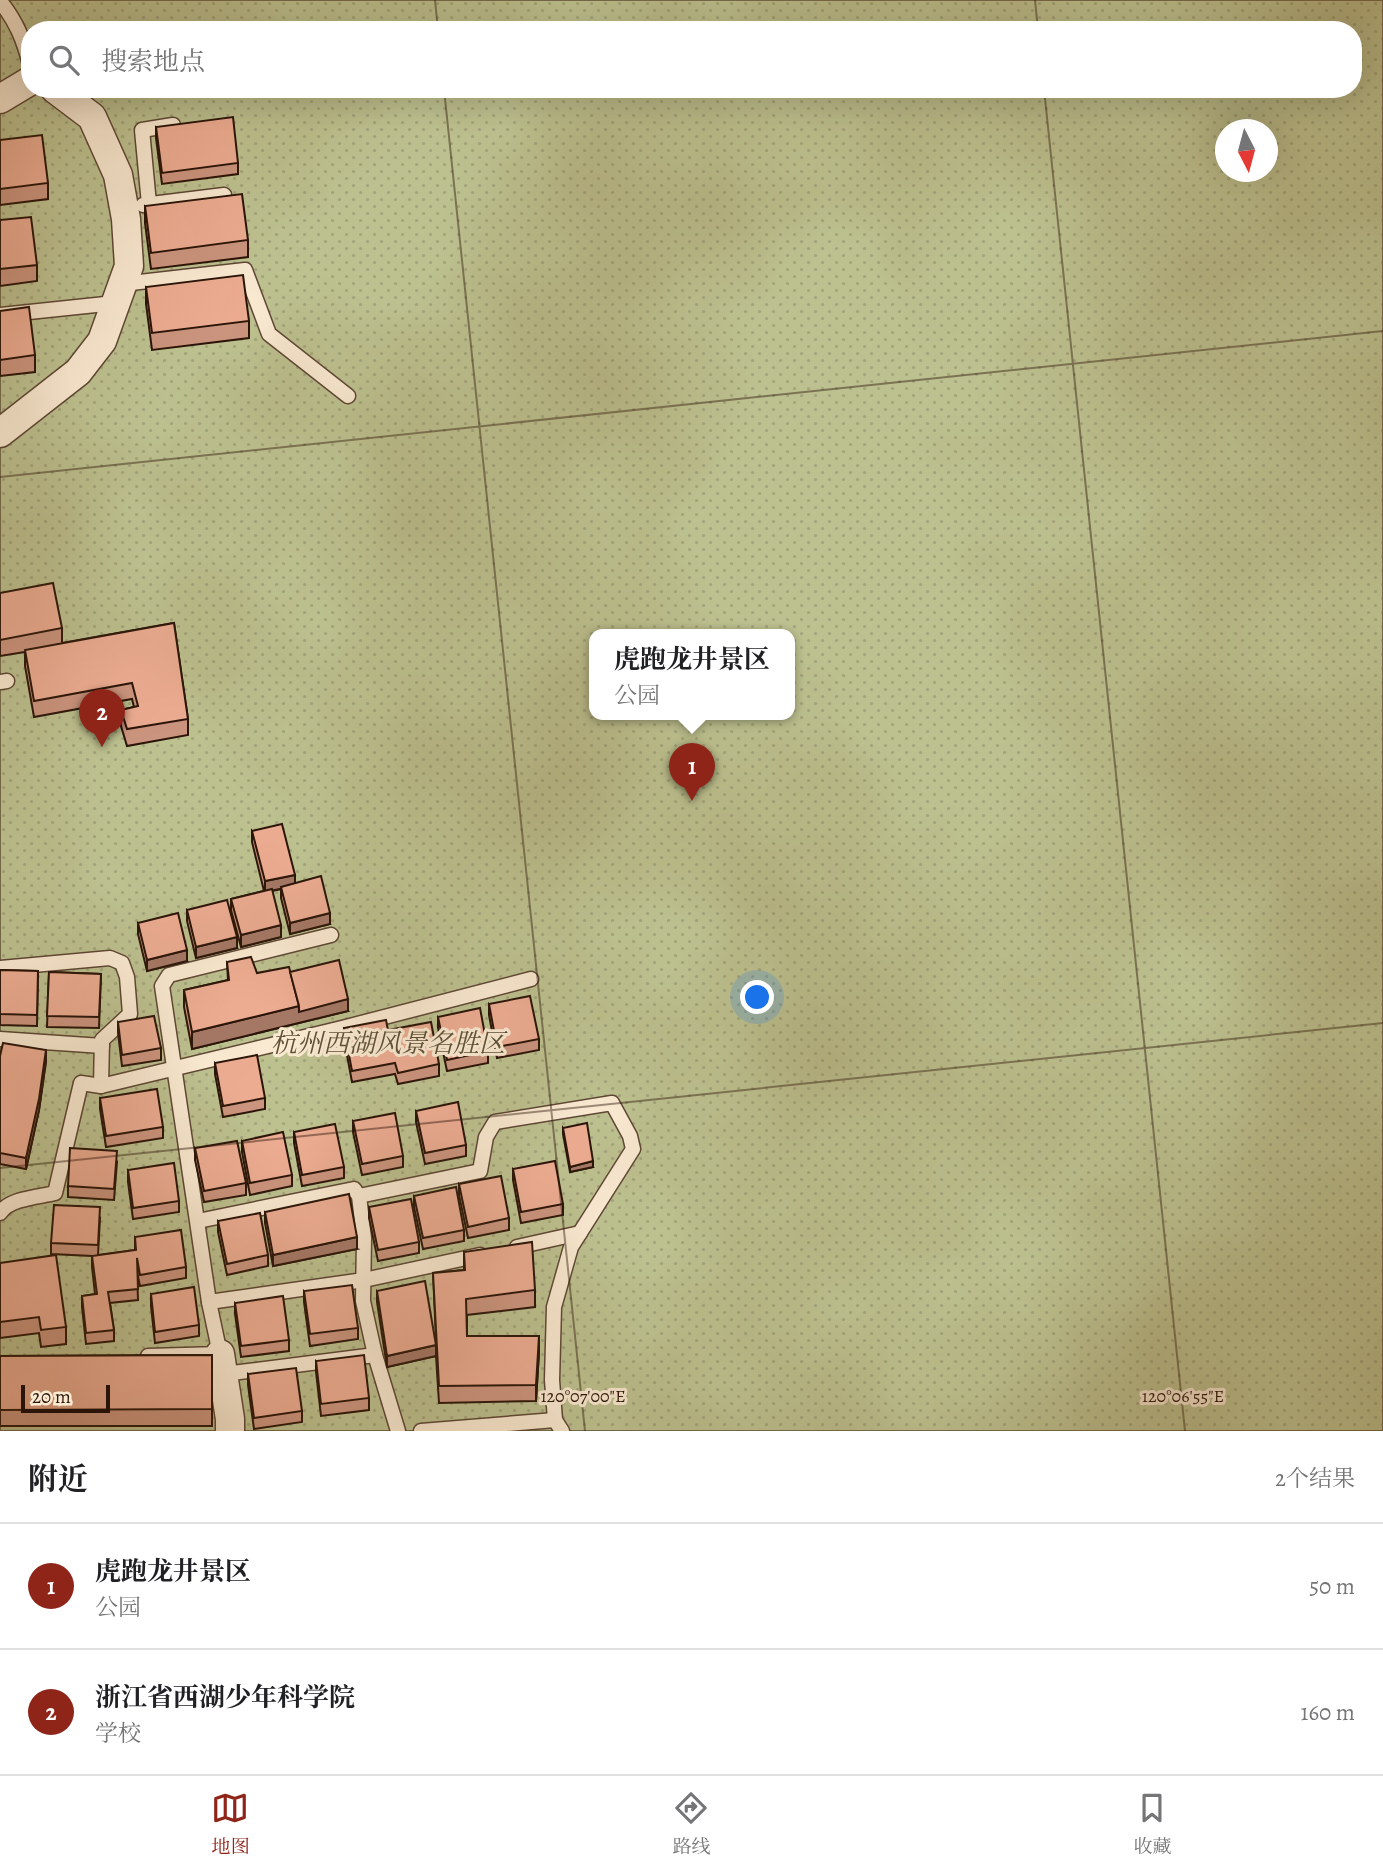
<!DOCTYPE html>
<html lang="zh">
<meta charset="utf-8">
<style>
body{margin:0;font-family:Alegreya,"Noto Serif SC",serif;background:#f6f6f6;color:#202124}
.compass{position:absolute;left:1215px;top:119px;width:63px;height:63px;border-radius:50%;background:#fff;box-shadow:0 7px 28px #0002;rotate:174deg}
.scale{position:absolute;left:21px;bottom:18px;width:89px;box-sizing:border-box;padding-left:7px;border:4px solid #2b1509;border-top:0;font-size:19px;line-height:24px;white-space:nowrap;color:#2b1509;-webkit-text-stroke:5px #faead2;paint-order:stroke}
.you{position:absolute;left:758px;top:998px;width:24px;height:24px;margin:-18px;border:5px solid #fff;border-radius:50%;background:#1a73e8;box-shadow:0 0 0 10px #1a73e833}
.badge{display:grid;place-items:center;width:46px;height:46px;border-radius:50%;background:#8f2418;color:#fff;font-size:23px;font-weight:700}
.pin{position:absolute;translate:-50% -58px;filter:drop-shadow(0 2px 4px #0008)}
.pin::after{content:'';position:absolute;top:37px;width:24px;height:21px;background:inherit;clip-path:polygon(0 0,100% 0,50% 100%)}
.popup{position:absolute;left:589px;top:629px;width:206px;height:91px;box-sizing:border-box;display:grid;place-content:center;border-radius:14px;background:#fff;filter:drop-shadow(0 2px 5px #0005);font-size:23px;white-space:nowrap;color:#757577}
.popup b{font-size:26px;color:#202124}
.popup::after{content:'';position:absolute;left:50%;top:100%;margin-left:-14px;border:14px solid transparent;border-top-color:#fff}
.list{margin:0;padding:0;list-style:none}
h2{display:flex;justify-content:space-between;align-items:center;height:91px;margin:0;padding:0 28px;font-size:30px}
h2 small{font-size:23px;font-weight:400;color:#757577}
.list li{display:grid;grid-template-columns:46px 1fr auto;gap:21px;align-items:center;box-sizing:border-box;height:126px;padding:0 28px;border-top:2px solid #e0e0e0}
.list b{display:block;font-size:26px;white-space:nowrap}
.list p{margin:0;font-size:23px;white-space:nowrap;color:#757577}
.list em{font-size:23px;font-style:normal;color:#757577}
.icon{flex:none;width:38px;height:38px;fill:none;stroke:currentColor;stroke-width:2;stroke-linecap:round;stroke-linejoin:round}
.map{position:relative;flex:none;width:1383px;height:1431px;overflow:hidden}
.search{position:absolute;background:#fff;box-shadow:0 7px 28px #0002;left:21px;right:21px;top:21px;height:77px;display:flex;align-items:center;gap:18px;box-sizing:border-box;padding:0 24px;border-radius:28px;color:#757577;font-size:26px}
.sheet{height:343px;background:#fff}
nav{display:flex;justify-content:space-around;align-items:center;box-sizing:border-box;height:98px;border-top:2px solid #e0e0e0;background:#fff;font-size:19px;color:#757577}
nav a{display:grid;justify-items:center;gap:4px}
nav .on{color:#8f2418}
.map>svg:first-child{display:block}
.park{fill:url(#park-dots);stroke:#746b4c;stroke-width:2;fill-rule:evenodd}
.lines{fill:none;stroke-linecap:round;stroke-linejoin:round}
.lane-casing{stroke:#5e4735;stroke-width:17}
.street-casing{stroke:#5e4735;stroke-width:31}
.lane{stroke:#faead2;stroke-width:14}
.street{stroke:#faead2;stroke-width:28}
.wall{fill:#cb947e;stroke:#2b1509;stroke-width:2}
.shaded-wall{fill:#a57866;stroke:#2b1509;stroke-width:2}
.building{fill:#ecac92;stroke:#2b1509;stroke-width:2}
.ticks{fill:none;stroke:#2b1509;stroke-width:2;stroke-opacity:0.45}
.labels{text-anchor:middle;stroke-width:6;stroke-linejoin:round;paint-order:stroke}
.park-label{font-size:26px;font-style:italic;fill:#5e5138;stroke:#faead2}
.ticks-label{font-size:18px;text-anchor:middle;fill:#2b1509;stroke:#faead2;stroke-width:6;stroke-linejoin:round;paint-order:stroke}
</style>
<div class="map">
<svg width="1383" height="1431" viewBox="0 0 1383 1431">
<defs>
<pattern id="park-dots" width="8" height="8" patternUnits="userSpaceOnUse" patternTransform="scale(1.75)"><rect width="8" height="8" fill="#bdc190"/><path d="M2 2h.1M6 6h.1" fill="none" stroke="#a3a57b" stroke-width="1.8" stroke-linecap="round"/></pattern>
</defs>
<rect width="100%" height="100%" fill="#f7deba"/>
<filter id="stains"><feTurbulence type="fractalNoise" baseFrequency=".00286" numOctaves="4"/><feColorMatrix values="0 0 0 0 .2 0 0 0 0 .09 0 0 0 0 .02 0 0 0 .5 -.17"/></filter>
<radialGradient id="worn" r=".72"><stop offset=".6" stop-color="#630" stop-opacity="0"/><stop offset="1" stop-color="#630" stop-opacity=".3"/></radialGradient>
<path class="park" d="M0 0H1383V1431H0ZM30 30H1353V89H30ZM1226 130H1268V172H1226ZM594 635H790V715H594Z"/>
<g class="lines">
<g class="lane-casing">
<g id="lane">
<path d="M0 1C16 21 24 40 30 65"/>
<polyline points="149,204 142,130 173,125"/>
<polyline points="143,205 224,195"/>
<polyline points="122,284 245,270 269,334 348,396"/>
<polyline points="0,315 115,303"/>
<polyline points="0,682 7,681"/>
<polyline points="0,968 110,958 122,963 127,977 130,1014 102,1040 101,1086"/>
<polyline points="0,1039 102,1046"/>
<polyline points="359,1196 480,1171 486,1137 495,1122 612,1103 630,1136 633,1149 571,1247 554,1307 552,1380 555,1420 562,1431"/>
<path d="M0 1213C10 1198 39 1197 55 1193L81 1083 101 1086 342 1028 531 979"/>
<polyline points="198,1221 354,1189 359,1196 364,1238 363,1301 375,1355 398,1431"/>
<polyline points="517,1247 580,1233"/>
<polyline points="209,1302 364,1280 480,1255"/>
<polyline points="148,1356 220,1354 209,1302 162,986 169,975 331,935"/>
<polyline points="224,1374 375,1355"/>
<polyline points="421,1431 555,1420"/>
</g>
</g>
<g class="street-casing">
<g id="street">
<polyline points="0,99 30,81"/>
<polyline points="0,433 78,372 102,341 129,266 126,219 118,175 92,117 55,89"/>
<polyline points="220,1354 230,1419 230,1431"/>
</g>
</g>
<use href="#lane" class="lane"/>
<use href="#street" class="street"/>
</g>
<g class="wall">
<polygon points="156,127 238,163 238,174 162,184 156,138"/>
<polygon points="0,140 48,183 48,199 0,205"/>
<polygon points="145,206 248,240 248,257 151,269 145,223"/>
<polygon points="0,220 37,265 37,281 0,286"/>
<polygon points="146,287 249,321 249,338 152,350 146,304"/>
<polygon points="0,311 35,355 35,372 0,376"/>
<polygon points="0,593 62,628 62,643 174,623 188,719 188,735 127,746 121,726 121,710 134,707 132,699 34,717 25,666 25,652 0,656"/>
<polygon points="252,831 295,883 330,924 290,934 281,898 281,889 272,891 281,937 241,947 231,910 231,899 264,891 252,842"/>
<polygon points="187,910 237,948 196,958 187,921"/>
<polygon points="138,923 187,961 147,971 138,934"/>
<polygon points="227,962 257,973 290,972 348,1011 192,1049 184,1007 184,990 228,980"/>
<polygon points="0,970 38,971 37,1026 0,1025"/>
<polygon points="49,972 101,974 99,1028 47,1027"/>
<polygon points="489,1004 539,1039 539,1050 497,1058 489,1015"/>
<polygon points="438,1017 488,1051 488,1063 447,1071 438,1028"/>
<polygon points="118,1022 161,1048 161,1060 122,1066 118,1033"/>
<polygon points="344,1028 388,1030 439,1064 439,1076 398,1084 395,1074 352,1082 344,1039"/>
<polygon points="0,1056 46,1061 39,1110 26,1169 0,1164"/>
<polygon points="215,1063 265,1098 265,1109 223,1117 215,1074"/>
<polygon points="100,1098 163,1127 163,1138 106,1147 100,1109"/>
<polygon points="416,1111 466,1145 466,1156 425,1164 416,1122"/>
<polygon points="353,1121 403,1156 403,1167 362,1175 353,1132"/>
<polygon points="563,1128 593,1167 570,1172 563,1134"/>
<polygon points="294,1132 344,1167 344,1178 302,1186 294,1143"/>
<polygon points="242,1141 292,1175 292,1186 250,1195 242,1152"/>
<polygon points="195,1148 246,1183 246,1195 204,1202 195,1160"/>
<polygon points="117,1162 114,1200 68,1197 68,1186"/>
<polygon points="513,1169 563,1204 563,1215 521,1223 513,1180"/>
<polygon points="128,1170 179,1201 179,1212 133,1219 128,1182"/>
<polygon points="459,1184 509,1218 509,1230 468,1238 459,1195"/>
<polygon points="414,1196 464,1230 464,1241 423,1249 414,1207"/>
<polygon points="369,1207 419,1242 419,1253 378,1261 369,1218"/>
<polygon points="265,1212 357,1249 273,1266 265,1223"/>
<polygon points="100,1218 98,1255 135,1250 135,1237 186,1267 186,1278 140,1286 137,1272 138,1300 110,1303 114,1330 114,1341 86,1344 82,1307 82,1296 95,1294 92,1267 92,1256 51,1254 51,1243"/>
<polygon points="218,1221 268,1255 268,1266 227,1275 218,1232"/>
<polygon points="464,1252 535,1290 535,1307 467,1315 467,1336 539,1352 536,1401 439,1403 436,1356 387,1367 377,1302 377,1291 436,1339 433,1273 464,1270"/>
<polygon points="0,1263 66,1327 66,1344 41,1347 39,1333 0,1338"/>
<polygon points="304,1291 358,1328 358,1339 310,1346 304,1302"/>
<polygon points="151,1294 199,1325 199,1336 155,1343 151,1306"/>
<polygon points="235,1303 289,1340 289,1351 241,1357 235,1314"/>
<polygon points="212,1355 212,1426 0,1426 0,1356"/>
<polygon points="316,1361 369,1398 369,1410 321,1416 316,1372"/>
<polygon points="248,1374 302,1411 302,1422 254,1429 248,1385"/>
</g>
<g class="shaded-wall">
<polygon points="295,875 295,886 265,892 265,881"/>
<polygon points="330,913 330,924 290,934 290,923"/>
<polygon points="281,925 281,937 241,947 241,935"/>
<polygon points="237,937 237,948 196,958 196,947"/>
<polygon points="187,950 187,961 147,971 147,960"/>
<polygon points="348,999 348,1011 192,1049 192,1032 299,1006"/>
<polygon points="46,1050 46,1061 39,1110 26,1169 26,1158"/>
<polygon points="593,1161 593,1167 570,1172 570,1167"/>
<polygon points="357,1237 357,1249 273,1266 273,1255"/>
<polygon points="539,1336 539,1352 536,1401 536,1385"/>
<polygon points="436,1345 436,1356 387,1367 387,1356"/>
</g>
<g class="building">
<polygon points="233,117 238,163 162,173 156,127"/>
<polygon points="42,135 48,183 0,189 0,140"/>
<polygon points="242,194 248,240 151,253 145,206"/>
<polygon points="31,217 37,265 0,269 0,220"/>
<polygon points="243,275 249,321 152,333 146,287"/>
<polygon points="29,307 35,355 0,360 0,311"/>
<polygon points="53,583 62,628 0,640 0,593"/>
<polygon points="174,623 188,719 127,729 121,710 138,706 132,683 34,701 25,650"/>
<polygon points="282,824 295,875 265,881 252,831"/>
<polygon points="321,876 330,913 290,923 281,887"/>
<polygon points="272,889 281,925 241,935 231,899"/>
<polygon points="227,900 237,937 196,947 187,910"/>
<polygon points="178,913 187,950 147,960 138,923"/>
<polygon points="251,957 257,973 289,967 299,1006 192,1032 184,990 229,980 227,962"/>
<polygon points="339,960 348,999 299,1012 299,1006 290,972"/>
<polygon points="0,970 38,971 37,1015 0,1014"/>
<polygon points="49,972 101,974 99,1017 47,1016"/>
<polygon points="530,996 539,1039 497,1047 489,1004"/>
<polygon points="480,1008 488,1051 447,1060 438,1017"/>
<polygon points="154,1016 161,1048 122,1055 118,1022"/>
<polygon points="386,1020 388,1030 431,1022 439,1064 398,1073 395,1063 352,1071 344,1028"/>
<polygon points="3,1043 46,1050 39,1099 26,1158 0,1153 0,1056"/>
<polygon points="257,1055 265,1098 223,1106 215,1063"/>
<polygon points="157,1089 163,1127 106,1136 100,1098"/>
<polygon points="458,1102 466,1145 425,1153 416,1111"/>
<polygon points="395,1113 403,1156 362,1164 353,1121"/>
<polygon points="587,1123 593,1161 570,1167 563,1128"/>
<polygon points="335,1124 344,1167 302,1175 294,1132"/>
<polygon points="283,1132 292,1175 250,1183 242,1141"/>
<polygon points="237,1141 246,1183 204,1191 195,1148"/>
<polygon points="70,1148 117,1151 114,1189 68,1186"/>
<polygon points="555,1161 563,1204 521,1212 513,1169"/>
<polygon points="174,1163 179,1201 133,1208 128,1170"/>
<polygon points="501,1176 509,1218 468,1227 459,1184"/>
<polygon points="456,1187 464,1230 423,1238 414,1196"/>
<polygon points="349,1194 357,1237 273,1255 265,1212"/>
<polygon points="411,1199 419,1242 378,1250 369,1207"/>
<polygon points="54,1205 100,1207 98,1245 51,1243"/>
<polygon points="260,1213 268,1255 227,1264 218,1221"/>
<polygon points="181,1230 186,1267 140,1275 137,1258 138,1289 108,1292 114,1330 86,1333 82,1296 97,1294 92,1256 136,1250 135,1237"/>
<polygon points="532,1242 535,1290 466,1299 467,1336 539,1336 536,1385 439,1386 433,1273 465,1270 464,1252"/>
<polygon points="56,1255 66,1327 41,1330 39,1317 0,1322 0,1263"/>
<polygon points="425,1281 436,1345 387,1356 377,1291"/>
<polygon points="352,1285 358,1328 310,1334 304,1291"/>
<polygon points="194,1287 199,1325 155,1332 151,1294"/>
<polygon points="283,1296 289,1340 241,1346 235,1303"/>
<polygon points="212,1355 212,1409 0,1410 0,1356"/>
<polygon points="364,1355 369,1398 321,1404 316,1361"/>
<polygon points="296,1368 302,1411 254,1418 248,1374"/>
</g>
<path class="ticks" d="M435 0 438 30M1035 0 1038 30M444 89 585 1431M1044 89 1185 1431M0 477 1383 331M0 1168 1383 1023"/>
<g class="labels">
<g class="park-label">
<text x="388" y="1052">杭州西湖风景名胜区</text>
</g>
</g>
<g class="ticks-label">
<text x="583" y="1402">120°07'00"E</text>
<text x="1183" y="1402">120°06'55"E</text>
</g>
<rect width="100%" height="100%" filter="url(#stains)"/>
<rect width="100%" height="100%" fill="url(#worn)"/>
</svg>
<svg class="compass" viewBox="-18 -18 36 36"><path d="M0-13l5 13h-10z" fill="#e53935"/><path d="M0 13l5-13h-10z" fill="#757577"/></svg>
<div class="scale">20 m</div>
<div class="you"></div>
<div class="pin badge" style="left:692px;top:801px">1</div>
<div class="popup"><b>虎跑龙井景区</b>公园</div>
<div class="pin badge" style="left:102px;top:747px">2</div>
<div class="search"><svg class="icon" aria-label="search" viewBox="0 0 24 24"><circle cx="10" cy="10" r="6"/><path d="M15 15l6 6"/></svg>搜索地点</div>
</div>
<section class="sheet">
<h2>附近<small>2个结果</small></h2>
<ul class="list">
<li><span class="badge">1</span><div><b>虎跑龙井景区</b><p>公园</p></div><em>50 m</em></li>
<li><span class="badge">2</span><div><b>浙江省西湖少年科学院</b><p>学校</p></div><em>160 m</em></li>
</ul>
</section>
<nav>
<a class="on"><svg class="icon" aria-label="map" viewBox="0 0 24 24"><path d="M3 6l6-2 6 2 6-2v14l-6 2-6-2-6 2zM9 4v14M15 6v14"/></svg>地图</a>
<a><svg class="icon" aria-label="directions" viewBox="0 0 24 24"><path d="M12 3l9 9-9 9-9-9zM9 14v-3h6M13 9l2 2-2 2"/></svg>路线</a>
<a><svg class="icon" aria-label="saved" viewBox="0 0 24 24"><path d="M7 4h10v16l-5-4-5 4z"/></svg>收藏</a>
</nav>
